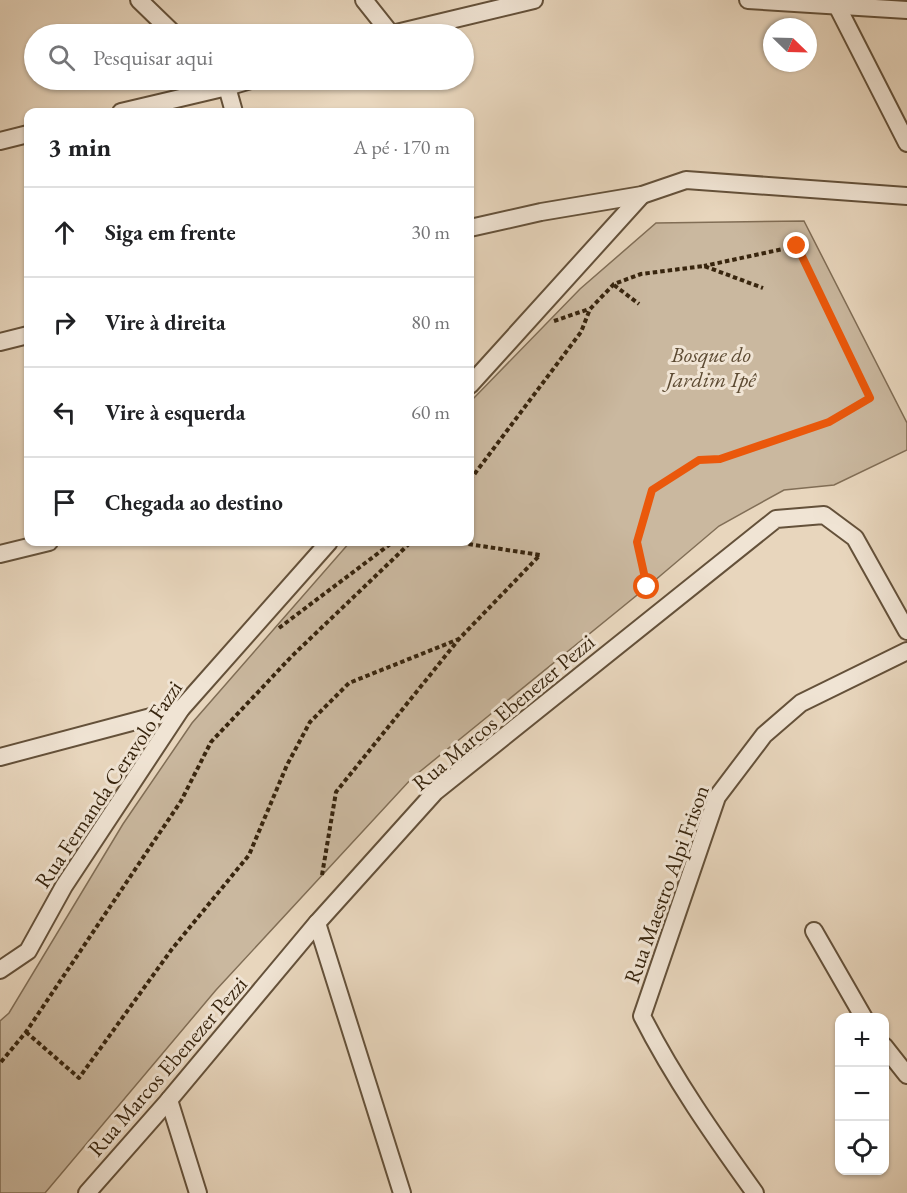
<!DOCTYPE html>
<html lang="pt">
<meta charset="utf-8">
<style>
body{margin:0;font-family:"EB Garamond",serif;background:#f6f6f6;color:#202124}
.controls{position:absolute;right:18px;bottom:18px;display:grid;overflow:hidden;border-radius:12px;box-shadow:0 2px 4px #0004}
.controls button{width:54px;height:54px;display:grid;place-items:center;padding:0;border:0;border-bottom:2px solid #e0e0e0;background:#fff;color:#202124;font:30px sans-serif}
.compass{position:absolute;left:763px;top:18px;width:54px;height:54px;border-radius:50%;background:#fff;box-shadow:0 2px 4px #0004;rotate:113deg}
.stop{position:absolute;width:18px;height:18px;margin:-14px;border:4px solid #ea580c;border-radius:50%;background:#fff}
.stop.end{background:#ea580c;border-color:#fff;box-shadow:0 2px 6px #0008}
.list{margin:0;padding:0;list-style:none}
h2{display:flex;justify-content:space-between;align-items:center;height:78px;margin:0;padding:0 24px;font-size:26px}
h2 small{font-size:20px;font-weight:400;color:#757577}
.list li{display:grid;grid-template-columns:39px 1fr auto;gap:18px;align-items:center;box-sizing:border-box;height:90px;padding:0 24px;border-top:2px solid #e0e0e0}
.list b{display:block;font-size:22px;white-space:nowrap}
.list em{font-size:20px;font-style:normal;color:#757577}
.icon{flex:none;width:33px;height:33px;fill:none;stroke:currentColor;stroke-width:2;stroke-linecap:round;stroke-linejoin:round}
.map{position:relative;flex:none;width:907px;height:1193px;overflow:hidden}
.search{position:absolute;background:#fff;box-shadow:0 2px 4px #0004;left:24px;top:24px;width:450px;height:66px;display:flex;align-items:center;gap:15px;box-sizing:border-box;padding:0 21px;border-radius:33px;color:#757577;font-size:22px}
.panel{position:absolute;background:#fff;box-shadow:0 2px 4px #0004;left:24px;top:108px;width:450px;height:438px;border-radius:12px}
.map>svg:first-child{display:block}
.green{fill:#cab89f;stroke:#816e56;stroke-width:1.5}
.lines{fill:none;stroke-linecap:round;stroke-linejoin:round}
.street-casing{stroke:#64513a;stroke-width:20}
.path{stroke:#38250e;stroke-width:4;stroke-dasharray:4.5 3;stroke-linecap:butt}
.street{stroke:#f0e4d4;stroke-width:16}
.route{stroke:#ea580c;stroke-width:8}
.labels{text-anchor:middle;stroke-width:6;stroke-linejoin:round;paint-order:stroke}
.park-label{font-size:22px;font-style:italic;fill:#5c4a32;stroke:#f0e4d4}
.street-label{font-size:22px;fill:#38250e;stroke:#f0e4d4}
</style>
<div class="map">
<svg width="907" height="1193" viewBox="0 0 907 1193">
<rect width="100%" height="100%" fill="#e8d6bd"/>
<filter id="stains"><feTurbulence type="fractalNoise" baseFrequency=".00333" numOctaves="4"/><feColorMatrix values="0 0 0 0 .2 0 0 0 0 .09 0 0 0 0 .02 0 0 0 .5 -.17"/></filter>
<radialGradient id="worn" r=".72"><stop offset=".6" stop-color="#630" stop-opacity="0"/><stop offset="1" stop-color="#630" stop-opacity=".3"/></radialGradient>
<polygon class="green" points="804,221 907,423 907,450 834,485 784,490 719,526 647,587 412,778 216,990 45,1193 0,1193 0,1021 9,1013 123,824 192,723 350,542 470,542 470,402 580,289 656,223"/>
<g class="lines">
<g class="street-casing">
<g id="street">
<polyline points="139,0 174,34"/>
<polyline points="364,0 391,34"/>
<polyline points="748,0 907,10"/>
<polyline points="834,0 907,143"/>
<polyline points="392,34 534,0"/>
<polyline points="221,81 227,87 234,112"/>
<polyline points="121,112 227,87 251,80"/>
<polyline points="0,141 28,134"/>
<polyline points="470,228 541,212 642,195 686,180 907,196"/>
<polyline points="0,342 28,335"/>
<polyline points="470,385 642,195"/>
<polyline points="0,554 49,542"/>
<polyline points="0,757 181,709"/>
<polyline points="317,923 402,1193"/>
<polyline points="814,931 864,1018"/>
<polyline points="0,970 28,951 64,886 181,709 329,542"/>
<polyline points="884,1046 907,1075"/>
<polyline points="169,1100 198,1193"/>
<polyline points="87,1193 169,1100 317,923 435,792 776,519 824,515 855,538 907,631"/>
<path d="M755 1193C714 1136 674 1079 642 1016L717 797 764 735 801 703 907 651"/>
</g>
</g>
<g class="path">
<polyline points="614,285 639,304"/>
<polyline points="554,321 589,309"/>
<polyline points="470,480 581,332 590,309 614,284 641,274 704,266 763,288"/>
<polyline points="647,587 637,542 652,490 699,460 720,459 829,422 870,398 797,246 704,266"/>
<polyline points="279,628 393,542"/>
<polyline points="322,875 336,792 459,639 540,555 455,542"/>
<polyline points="26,1032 79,1078 172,949 249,855 287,765 310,722 349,683 459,639"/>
<polyline points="1,1062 26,1032 181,801 211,742 292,656 411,542"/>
</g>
<use href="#street" class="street"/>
</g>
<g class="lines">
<polyline class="route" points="647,587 637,542 652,490 699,460 720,459 829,422 870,398 797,246"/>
</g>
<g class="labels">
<g class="park-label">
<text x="711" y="362">Bosque do<tspan x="711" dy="25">Jardim Ipê</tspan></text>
</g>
<g class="street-label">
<text transform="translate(503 712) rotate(-40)" y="8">Rua Marcos Ebenezer Pezzi</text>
<text transform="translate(108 784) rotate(-56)" y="8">Rua Fernanda Ceravolo Fazzi</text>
<text transform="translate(666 884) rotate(-70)" y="8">Rua Maestro Alpi Frison</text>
<text transform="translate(167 1066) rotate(-49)" y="8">Rua Marcos Ebenezer Pezzi</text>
</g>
</g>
<rect width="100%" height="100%" filter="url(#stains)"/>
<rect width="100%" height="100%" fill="url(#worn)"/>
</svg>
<div class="controls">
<button>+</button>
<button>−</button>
<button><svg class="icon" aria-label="locate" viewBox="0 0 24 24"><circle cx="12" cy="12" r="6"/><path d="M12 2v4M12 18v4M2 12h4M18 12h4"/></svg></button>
</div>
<svg class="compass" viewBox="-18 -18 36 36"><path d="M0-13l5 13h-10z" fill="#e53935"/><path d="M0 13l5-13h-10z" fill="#757577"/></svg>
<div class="stop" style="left:647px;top:587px"></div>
<div class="stop end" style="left:797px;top:246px"></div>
<div class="search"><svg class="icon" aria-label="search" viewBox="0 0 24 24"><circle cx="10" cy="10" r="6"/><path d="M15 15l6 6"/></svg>Pesquisar aqui</div>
<section class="panel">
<h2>3 min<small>A pé · 170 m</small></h2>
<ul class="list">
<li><svg class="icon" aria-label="ahead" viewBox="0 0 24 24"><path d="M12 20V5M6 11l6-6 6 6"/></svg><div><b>Siga em frente</b></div><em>30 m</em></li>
<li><svg class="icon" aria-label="right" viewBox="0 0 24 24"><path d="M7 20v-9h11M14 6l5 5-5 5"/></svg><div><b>Vire à direita</b></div><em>80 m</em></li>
<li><svg class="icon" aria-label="left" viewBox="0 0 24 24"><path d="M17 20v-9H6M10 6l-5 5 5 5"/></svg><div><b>Vire à esquerda</b></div><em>60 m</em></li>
<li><svg class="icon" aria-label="arrive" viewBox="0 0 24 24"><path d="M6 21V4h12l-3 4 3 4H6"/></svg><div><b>Chegada ao destino</b></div></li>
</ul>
</section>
</div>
